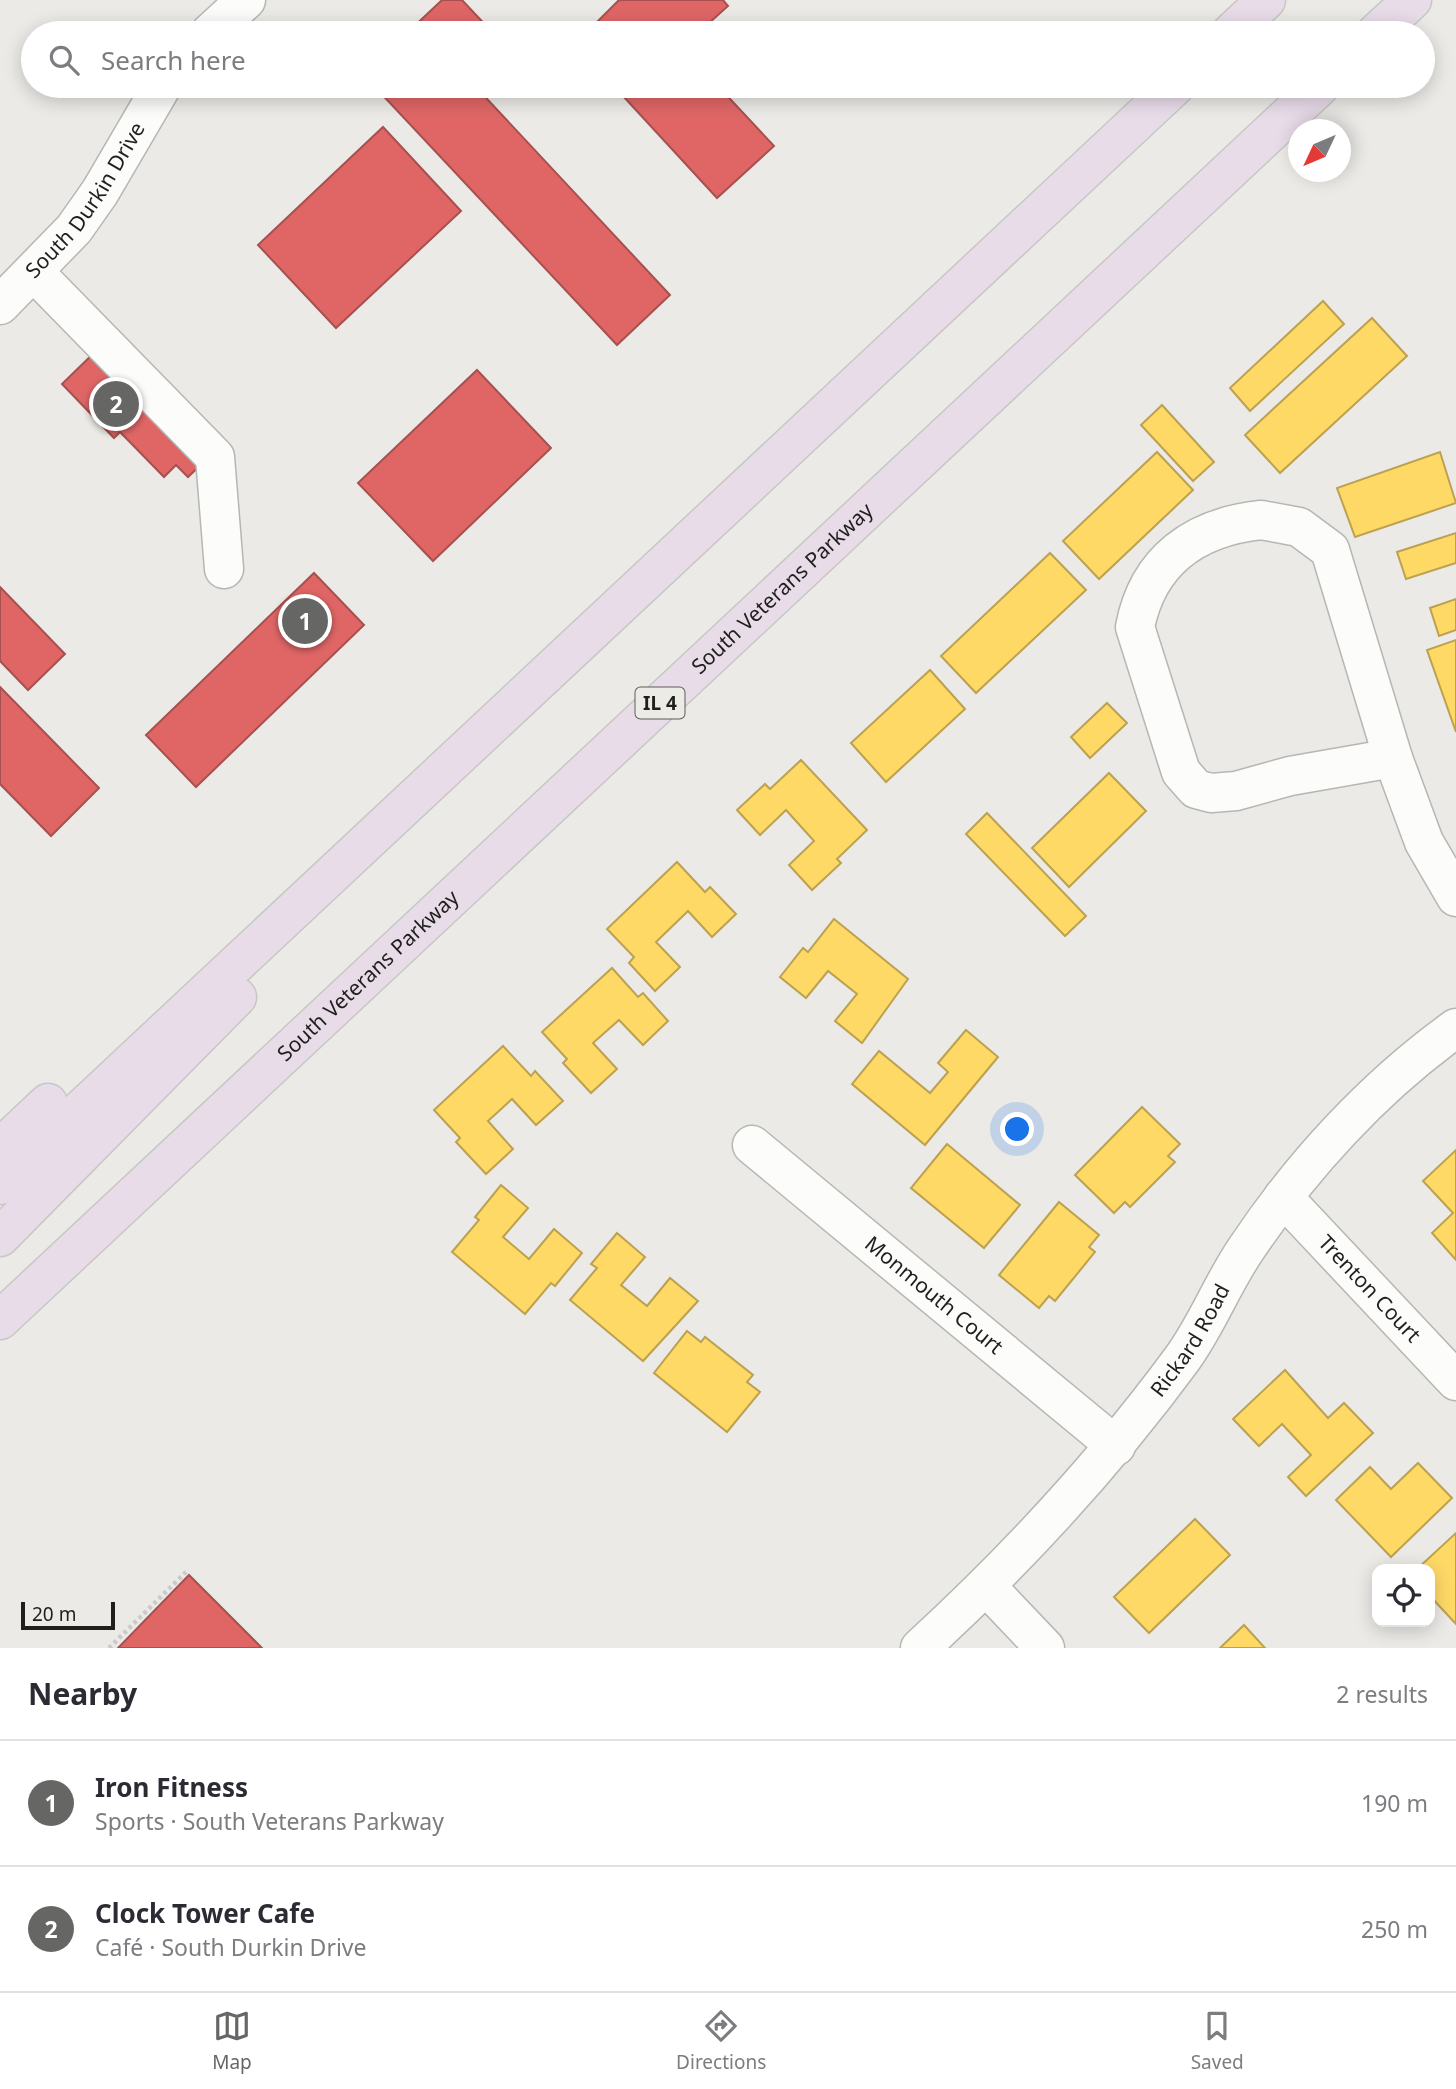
<!DOCTYPE html>
<meta charset="utf-8">
<style>
body{margin:0;font-family:"Noto Sans",sans-serif;background:#f7f7f7;color:#2b2b33}
.controls{position:absolute;right:21px;bottom:21px;display:grid;overflow:hidden;border-radius:14px;box-shadow:0 4px 18px #0003}
.controls button{width:63px;height:63px;display:grid;place-items:center;padding:0;border:0;border-bottom:2px solid #e1e1e2;background:#fff;color:#2b2b33;font:35px sans-serif}
.compass{position:absolute;left:1288px;top:119px;width:63px;height:63px;border-radius:50%;background:#fff;box-shadow:0 4px 18px #0003;rotate:226deg}
.scale{position:absolute;left:21px;bottom:18px;width:94px;box-sizing:border-box;padding-left:7px;border:4px solid #1f1f1d;border-top:0;font-size:19px;line-height:24px;white-space:nowrap;color:#1f1f1d;-webkit-text-stroke:5px #ecebe6;paint-order:stroke}
.you{position:absolute;left:1018px;top:1130px;width:24px;height:24px;margin:-18px;border:5px solid #fff;border-radius:50%;background:#1a73e8;box-shadow:0 0 0 10px #1a73e833}
.badge{display:grid;place-items:center;width:46px;height:46px;border-radius:50%;background:#666664;color:#fff;font-size:23px;font-weight:700}
.pin{position:absolute;translate:-50% -50%;border:4px solid #fff;box-shadow:0 2px 7px #0006}
.list{margin:0;padding:0;list-style:none}
h2{display:flex;justify-content:space-between;align-items:center;height:91px;margin:0;padding:0 28px;font-size:30px}
h2 small{font-size:23px;font-weight:400;color:#7c7c81}
.list li{display:grid;grid-template-columns:46px 1fr auto;gap:21px;align-items:center;box-sizing:border-box;height:126px;padding:0 28px;border-top:2px solid #e1e1e2}
.list b{display:block;font-size:26px;white-space:nowrap}
.list p{margin:0;font-size:23px;white-space:nowrap;color:#7c7c81}
.list em{font-size:23px;font-style:normal;color:#7c7c81}
.icon{flex:none;width:38px;height:38px;fill:none;stroke:currentColor;stroke-width:2;stroke-linecap:round;stroke-linejoin:round}
.map{position:relative;flex:none;width:1456px;height:1648px;overflow:hidden}
.search{position:absolute;background:#fff;box-shadow:0 4px 18px #0003;left:21px;right:21px;top:21px;height:77px;display:flex;align-items:center;gap:18px;box-sizing:border-box;padding:0 24px;border-radius:38px;color:#7c7c81;font-size:26px}
.sheet{height:343px;background:#fff}
nav{display:flex;justify-content:space-around;align-items:center;box-sizing:border-box;height:98px;border-top:2px solid #e1e1e2;background:#fff;font-size:19px;color:#7c7c81}
nav a{display:grid;justify-items:center;gap:4px}
nav .on{color:#666664}
.map>svg:first-child{display:block}
.homes{fill:#ffd966;stroke:#bca150;stroke-width:2}
.shops{fill:#e06666;stroke:#a65150;stroke-width:2}
.lines{fill:none;stroke-linecap:round;stroke-linejoin:round}
.minor-casing{stroke:#b6b6b3;stroke-width:41}
.highway-casing{stroke:#c7c7c5;stroke-width:41}
.path{stroke:#cacaca;stroke-width:4.5;stroke-dasharray:3.5 3.5;stroke-linecap:butt}
.minor{stroke:#fcfcfb;stroke-width:38}
.highway{stroke:#e8dce8;stroke-width:38}
.labels{text-anchor:middle;stroke-width:7;stroke-linejoin:round;paint-order:stroke}
.shield{fill:#ecebe6;stroke:#5c5c59;stroke-width:2}
.shield-label{font-size:19px;font-weight:bold;fill:#1f1f1d}
.street-label{font-size:21px;fill:#1f1f1d;stroke:#ecebe6}
</style>
<div class="map">
<svg width="1456" height="1648" viewBox="0 0 1456 1648">
<rect width="100%" height="100%" fill="#ebeae7"/>
<g class="homes">
<polygon points="1323,301 1344,324 1250,411 1230,388"/>
<polygon points="1372,318 1407,356 1280,473 1245,435"/>
<polygon points="1162,405 1214,462 1193,481 1141,425"/>
<polygon points="1157,452 1193,490 1099,579 1063,541"/>
<polygon points="1440,452 1456,503 1355,537 1337,488"/>
<polygon points="1456,533 1456,563 1406,579 1397,552"/>
<polygon points="1050,553 1086,590 976,693 941,656"/>
<polygon points="1456,599 1456,630 1439,636 1430,608"/>
<polygon points="1456,640 1456,732 1427,650"/>
<polygon points="930,670 965,709 886,782 851,743"/>
<polygon points="1107,703 1127,723 1090,758 1071,737"/>
<polygon points="801,760 867,830 837,859 841,863 812,890 789,865 814,841 786,810 760,835 737,810 765,784 770,789"/>
<polygon points="1109,773 1146,811 1069,887 1032,848"/>
<polygon points="987,813 1086,916 1065,936 966,834"/>
<polygon points="677,862 705,892 710,887 736,914 712,937 688,911 656,942 680,967 655,991 629,963 634,957 607,929"/>
<polygon points="834,919 908,979 862,1043 835,1021 857,994 828,971 806,998 780,977 803,948 808,952"/>
<polygon points="612,968 638,997 643,993 668,1021 643,1045 619,1020 593,1043 617,1069 591,1093 563,1063 567,1059 542,1032"/>
<polygon points="966,1030 998,1057 925,1145 852,1084 879,1051 930,1093 948,1072 938,1063"/>
<polygon points="503,1046 531,1076 535,1071 563,1101 536,1125 512,1099 488,1121 513,1149 486,1174 456,1142 460,1138 434,1110"/>
<polygon points="1142,1107 1180,1144 1168,1156 1175,1162 1130,1207 1125,1202 1114,1213 1075,1175"/>
<polygon points="947,1144 1020,1205 984,1248 911,1188"/>
<polygon points="1456,1150 1456,1260 1432,1233 1453,1213 1423,1181"/>
<polygon points="501,1185 528,1208 503,1237 529,1259 554,1229 582,1253 555,1286 551,1283 525,1314 452,1252 479,1220 475,1217"/>
<polygon points="1059,1202 1099,1235 1089,1247 1095,1252 1055,1301 1049,1296 1039,1308 999,1275"/>
<polygon points="617,1233 645,1257 621,1285 647,1306 670,1278 698,1301 643,1361 570,1300 597,1268 591,1264"/>
<polygon points="687,1331 701,1342 705,1337 753,1375 747,1382 760,1392 727,1432 654,1373"/>
<polygon points="1285,1370 1328,1418 1344,1403 1373,1433 1306,1496 1288,1477 1311,1455 1282,1424 1259,1446 1233,1419"/>
<polygon points="1418,1463 1452,1498 1391,1557 1336,1500 1370,1467 1391,1489"/>
<polygon points="1195,1519 1230,1555 1149,1633 1114,1597"/>
<polygon points="1456,1533 1456,1624 1430,1596 1430,1569 1417,1569"/>
<polygon points="1244,1625 1265,1648 1220,1648"/>
</g>
<g class="shops">
<polygon points="442,0 462,0 493,33 407,33"/>
<polygon points="723,0 728,6 698,33 602,33 594,25 619,0"/>
<polygon points="374,86 475,86 670,295 617,345"/>
<polygon points="634,86 718,86 774,146 717,198 623,96"/>
<polygon points="383,127 461,211 336,328 258,245"/>
<polygon points="100,347 208,458 188,477 176,465 164,477 120,432 114,438 62,384"/>
<polygon points="477,370 551,448 433,561 358,483"/>
<polygon points="314,573 364,625 196,787 146,735"/>
<polygon points="0,587 65,654 28,690 0,661"/>
<polygon points="0,687 99,788 51,836 0,784"/>
<polygon points="189,1575 262,1648 118,1648"/>
</g>
<g class="lines">
<g class="minor-casing">
<g id="minor">
<polyline points="210,33 246,0"/>
<polyline points="34,272 215,457 224,569"/>
<path id="s1" d="M0 305 74 229 100 192 162 86"/>
<path d="M1261 520 1299 527 1330 550 1393 758 1290 776 1236 791 1211 793 1196 789 1181 772 1135 627C1148 560 1195 527 1261 520Z"/>
<polyline points="1393,758 1424,842 1456,897"/>
<path id="s2" d="M752 1145 1116 1446"/>
<path id="s3" d="M1283 1197 1456 1381"/>
<polyline points="987,1587 1045,1648"/>
<path id="s4" d="M920 1648C1017 1559 1104 1465 1182 1359 1207 1325 1222 1284 1246 1249 1302 1165 1374 1087 1456 1028"/>
</g>
</g>
<g class="highway-casing">
<g id="highway">
<polyline points="1231,33 1266,0"/>
<polyline points="1376,33 1412,0"/>
<polyline points="0,1148 48,1103"/>
<polyline points="0,1185 1175,86"/>
<polyline points="0,1237 237,997"/>
<path id="s5" d="M0 1320 1320 86"/>
</g>
</g>
<polyline class="path" points="109,1648 186,1572"/>
<use href="#minor" class="minor"/>
<use href="#highway" class="highway"/>
</g>
<g class="labels">
<rect class="shield" x="635.5" y="687.5" width="49" height="31" rx="5"/>
<g class="shield-label">
<text x="660" y="710">IL 4</text>
</g>
<g class="street-label">
<text dy="7" stroke="none"><textPath href="#s1" startOffset="136">South Durkin Drive</textPath></text>
<text dy="7" stroke="none"><textPath href="#s5" startOffset="1071">South Veterans Parkway</textPath></text>
<text dy="7" stroke="none"><textPath href="#s5" startOffset="504">South Veterans Parkway</textPath></text>
<text dy="7" stroke="none"><textPath href="#s3" startOffset="126">Trenton Court</textPath></text>
<text dy="7" stroke="none"><textPath href="#s2" startOffset="236">Monmouth Court</textPath></text>
<text dy="7" stroke="none"><textPath href="#s4" startOffset="411">Rickard Road</textPath></text>
</g>
</g>
</svg>
<div class="controls">
<button><svg class="icon" aria-label="locate" viewBox="0 0 24 24"><circle cx="12" cy="12" r="6"/><path d="M12 2v4M12 18v4M2 12h4M18 12h4"/></svg></button>
</div>
<svg class="compass" viewBox="-18 -18 36 36"><path d="M0-13l5 13h-10z" fill="#e53935"/><path d="M0 13l5-13h-10z" fill="#7c7c81"/></svg>
<div class="scale">20 m</div>
<div class="you"></div>
<div class="pin badge" style="left:305px;top:621px">1</div>
<div class="pin badge" style="left:116px;top:404px">2</div>
<div class="search"><svg class="icon" aria-label="search" viewBox="0 0 24 24"><circle cx="10" cy="10" r="6"/><path d="M15 15l6 6"/></svg>Search here</div>
</div>
<section class="sheet">
<h2>Nearby<small>2 results</small></h2>
<ul class="list">
<li><span class="badge">1</span><div><b>Iron Fitness</b><p>Sports · South Veterans Parkway</p></div><em>190 m</em></li>
<li><span class="badge">2</span><div><b>Clock Tower Cafe</b><p>Café · South Durkin Drive</p></div><em>250 m</em></li>
</ul>
</section>
<nav>
<a class="on"><svg class="icon" aria-label="map" viewBox="0 0 24 24"><path d="M3 6l6-2 6 2 6-2v14l-6 2-6-2-6 2zM9 4v14M15 6v14"/></svg>Map</a>
<a><svg class="icon" aria-label="directions" viewBox="0 0 24 24"><path d="M12 3l9 9-9 9-9-9zM9 14v-3h6M13 9l2 2-2 2"/></svg>Directions</a>
<a><svg class="icon" aria-label="saved" viewBox="0 0 24 24"><path d="M7 4h10v16l-5-4-5 4z"/></svg>Saved</a>
</nav>
